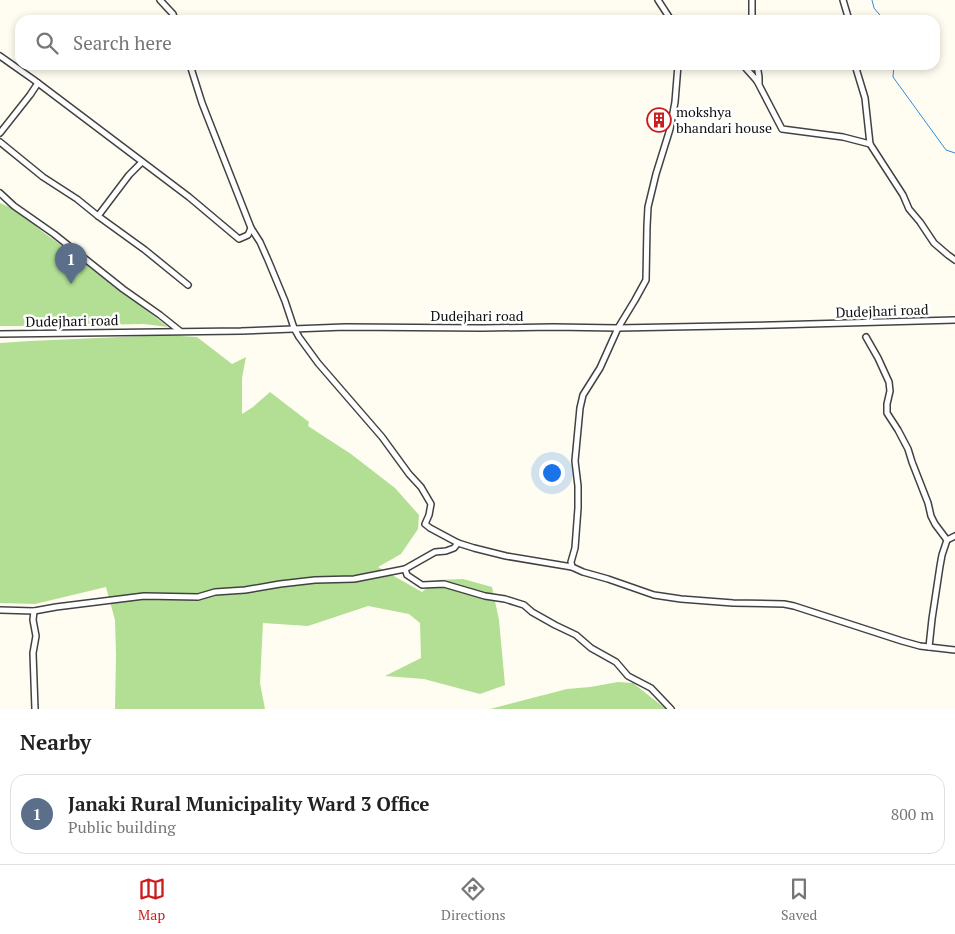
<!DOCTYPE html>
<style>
body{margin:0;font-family:"PT Serif",serif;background:#f6f6f6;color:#222}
.you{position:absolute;left:551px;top:472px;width:18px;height:18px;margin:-12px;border:4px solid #fff;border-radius:50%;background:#1a73e8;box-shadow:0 0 0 8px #1a73e833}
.badge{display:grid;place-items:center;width:32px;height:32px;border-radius:50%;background:#cb1d1b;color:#fff;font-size:16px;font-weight:700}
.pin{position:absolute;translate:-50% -41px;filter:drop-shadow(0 1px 2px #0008)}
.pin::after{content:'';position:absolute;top:26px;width:18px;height:15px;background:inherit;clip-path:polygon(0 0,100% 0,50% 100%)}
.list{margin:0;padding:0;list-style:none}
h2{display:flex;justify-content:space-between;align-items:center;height:65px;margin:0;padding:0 20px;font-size:21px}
h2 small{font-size:16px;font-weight:400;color:#767676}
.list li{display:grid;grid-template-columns:32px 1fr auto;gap:15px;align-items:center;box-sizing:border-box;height:80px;margin:0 10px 10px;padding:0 10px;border:1px solid #e0e0e0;border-radius:15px}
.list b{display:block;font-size:19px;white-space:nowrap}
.list p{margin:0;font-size:16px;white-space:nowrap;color:#767676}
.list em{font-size:16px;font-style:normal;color:#767676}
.icon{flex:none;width:28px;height:28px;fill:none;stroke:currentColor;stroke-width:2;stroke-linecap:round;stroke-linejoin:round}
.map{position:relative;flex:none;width:955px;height:709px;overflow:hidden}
.search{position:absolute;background:#fff;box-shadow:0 2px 8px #0003;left:15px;right:15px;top:15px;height:55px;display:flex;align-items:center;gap:12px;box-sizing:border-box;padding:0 18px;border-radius:15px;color:#767676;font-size:19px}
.sheet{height:155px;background:#fff}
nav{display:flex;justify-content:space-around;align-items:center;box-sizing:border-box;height:70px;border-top:1px solid #e0e0e0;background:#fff;font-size:14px;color:#767676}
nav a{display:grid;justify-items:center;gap:2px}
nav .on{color:#cb1d1b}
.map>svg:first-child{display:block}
.forest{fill:#b2df94}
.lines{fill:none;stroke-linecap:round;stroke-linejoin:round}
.stream{stroke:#328cd8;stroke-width:1}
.minor-casing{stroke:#424242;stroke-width:8}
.minor{stroke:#fff;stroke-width:5}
.labels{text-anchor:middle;stroke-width:5;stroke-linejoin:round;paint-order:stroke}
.poi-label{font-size:14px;fill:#0f0f0f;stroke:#fff;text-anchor:start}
.street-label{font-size:14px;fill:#0f0f0f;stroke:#fff}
</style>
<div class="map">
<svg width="955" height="709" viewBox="0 0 955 709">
<rect width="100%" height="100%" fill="#fffdf1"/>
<g class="forest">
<polygon points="0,203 14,209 43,232 76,256 114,287 133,300 168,327 144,324 49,326 0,326"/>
<polygon points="165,335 197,337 232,364 246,357 242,378 242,414 253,407 270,392 309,422 308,426 351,454 395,488 419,515 418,529 401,554 378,567 422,592 436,580 463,579 492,587 499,620 505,685 480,694 424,679 385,676 421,658 420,623 409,614 368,606 308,626 263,623 260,683 265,709 115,709 116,655 115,620 106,587 35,604 0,603 0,343 30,341"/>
<polygon points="618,682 633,683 666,709 490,709 567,689 590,687"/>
</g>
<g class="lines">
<g class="stream">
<polyline points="872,0 874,8 884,20"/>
<polyline points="894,65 893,77 946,150 955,153"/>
</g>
<g class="minor-casing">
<g id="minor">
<polyline points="160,0 173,14 175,20"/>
<polyline points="658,0 671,20"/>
<polyline points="752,0 752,20"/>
<polyline points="843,0 849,20"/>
<polyline points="0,56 34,80 189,197 239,239 248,235 251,228 202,103 190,65"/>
<polyline points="743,65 759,83 759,77 757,65"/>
<polyline points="855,65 865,98 870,144"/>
<polyline points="757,81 782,129 843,137 870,144 903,195 909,209 920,222 934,243 948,255 955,260"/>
<polyline points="0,133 30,95 38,83"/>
<polyline points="0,142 43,177 77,199 98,216 145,250 188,285"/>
<polyline points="0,193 14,206 54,234 123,289 160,315 180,331"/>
<polyline points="98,216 129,175 142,162"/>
<polyline points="251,228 260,242 268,260 285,301 294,328 299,337 318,363 382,437 409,474 421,487 431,504 429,515 425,524 430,528 458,543 474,548 506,556 572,567 583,572 608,579 654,595 681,599 733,603 784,604 794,606 902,641 920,646 955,650"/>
<polyline points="0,334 241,331 345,327 482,328 553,327 618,328 773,325 955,320"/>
<polyline points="866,337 878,358 889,382 890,391 887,404 887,413 898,430 908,449 912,462 928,503 931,516 935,524 947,540 942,555 940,566 932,619 929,647"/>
<polyline points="947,540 955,536"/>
<polyline points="572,567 571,562 575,548 578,508 578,486 575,461 580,408 583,395 600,368 618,328 635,300 646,280 647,226 648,207 656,174 670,129 675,102 678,65"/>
<polyline points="405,569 407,575 422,585 444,584 485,596 505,599 524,605 532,612 555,625 576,635 591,648 616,662 628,676 651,688 671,709"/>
<polyline points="0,610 34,611 56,607 144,596 198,597 215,592 245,590 280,584 315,580 354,579 405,569 435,552 446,551 454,548 458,543"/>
<polyline points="34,611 33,620 36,636 33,653 35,709"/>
</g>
</g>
<use href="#minor" class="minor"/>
</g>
<defs>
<g id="building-ring" transform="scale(1.25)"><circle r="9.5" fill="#fff" stroke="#cb1d1b" stroke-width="1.5"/><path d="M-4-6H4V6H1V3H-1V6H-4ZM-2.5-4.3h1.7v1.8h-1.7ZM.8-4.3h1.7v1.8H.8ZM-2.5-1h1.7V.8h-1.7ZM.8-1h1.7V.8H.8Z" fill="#cb1d1b"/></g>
</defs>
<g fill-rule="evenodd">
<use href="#building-ring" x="659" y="120"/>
</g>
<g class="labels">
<g class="poi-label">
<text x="676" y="117">mokshya<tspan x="676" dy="16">bhandari house</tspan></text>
</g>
<g class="street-label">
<text transform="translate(882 311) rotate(-2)" y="5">Dudejhari road</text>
<text x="477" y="321">Dudejhari road</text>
<text transform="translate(72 321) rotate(-1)" y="5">Dudejhari road</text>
</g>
</g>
</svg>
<div class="you"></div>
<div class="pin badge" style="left:71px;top:284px;background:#5c6f8a">1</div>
<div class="search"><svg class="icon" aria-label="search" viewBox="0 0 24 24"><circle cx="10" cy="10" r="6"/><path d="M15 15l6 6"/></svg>Search here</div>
</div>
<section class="sheet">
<h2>Nearby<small></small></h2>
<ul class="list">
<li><span class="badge" style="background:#5c6f8a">1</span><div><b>Janaki Rural Municipality Ward 3 Office</b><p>Public building</p></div><em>800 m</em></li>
</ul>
</section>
<nav>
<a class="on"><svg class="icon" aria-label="map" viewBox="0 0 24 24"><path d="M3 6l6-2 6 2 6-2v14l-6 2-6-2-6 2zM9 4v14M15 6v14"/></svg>Map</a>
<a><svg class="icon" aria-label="directions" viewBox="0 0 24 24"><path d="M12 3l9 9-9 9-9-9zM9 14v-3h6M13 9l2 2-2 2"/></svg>Directions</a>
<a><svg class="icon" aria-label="saved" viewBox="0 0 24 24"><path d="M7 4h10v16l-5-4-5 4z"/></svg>Saved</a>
</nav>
